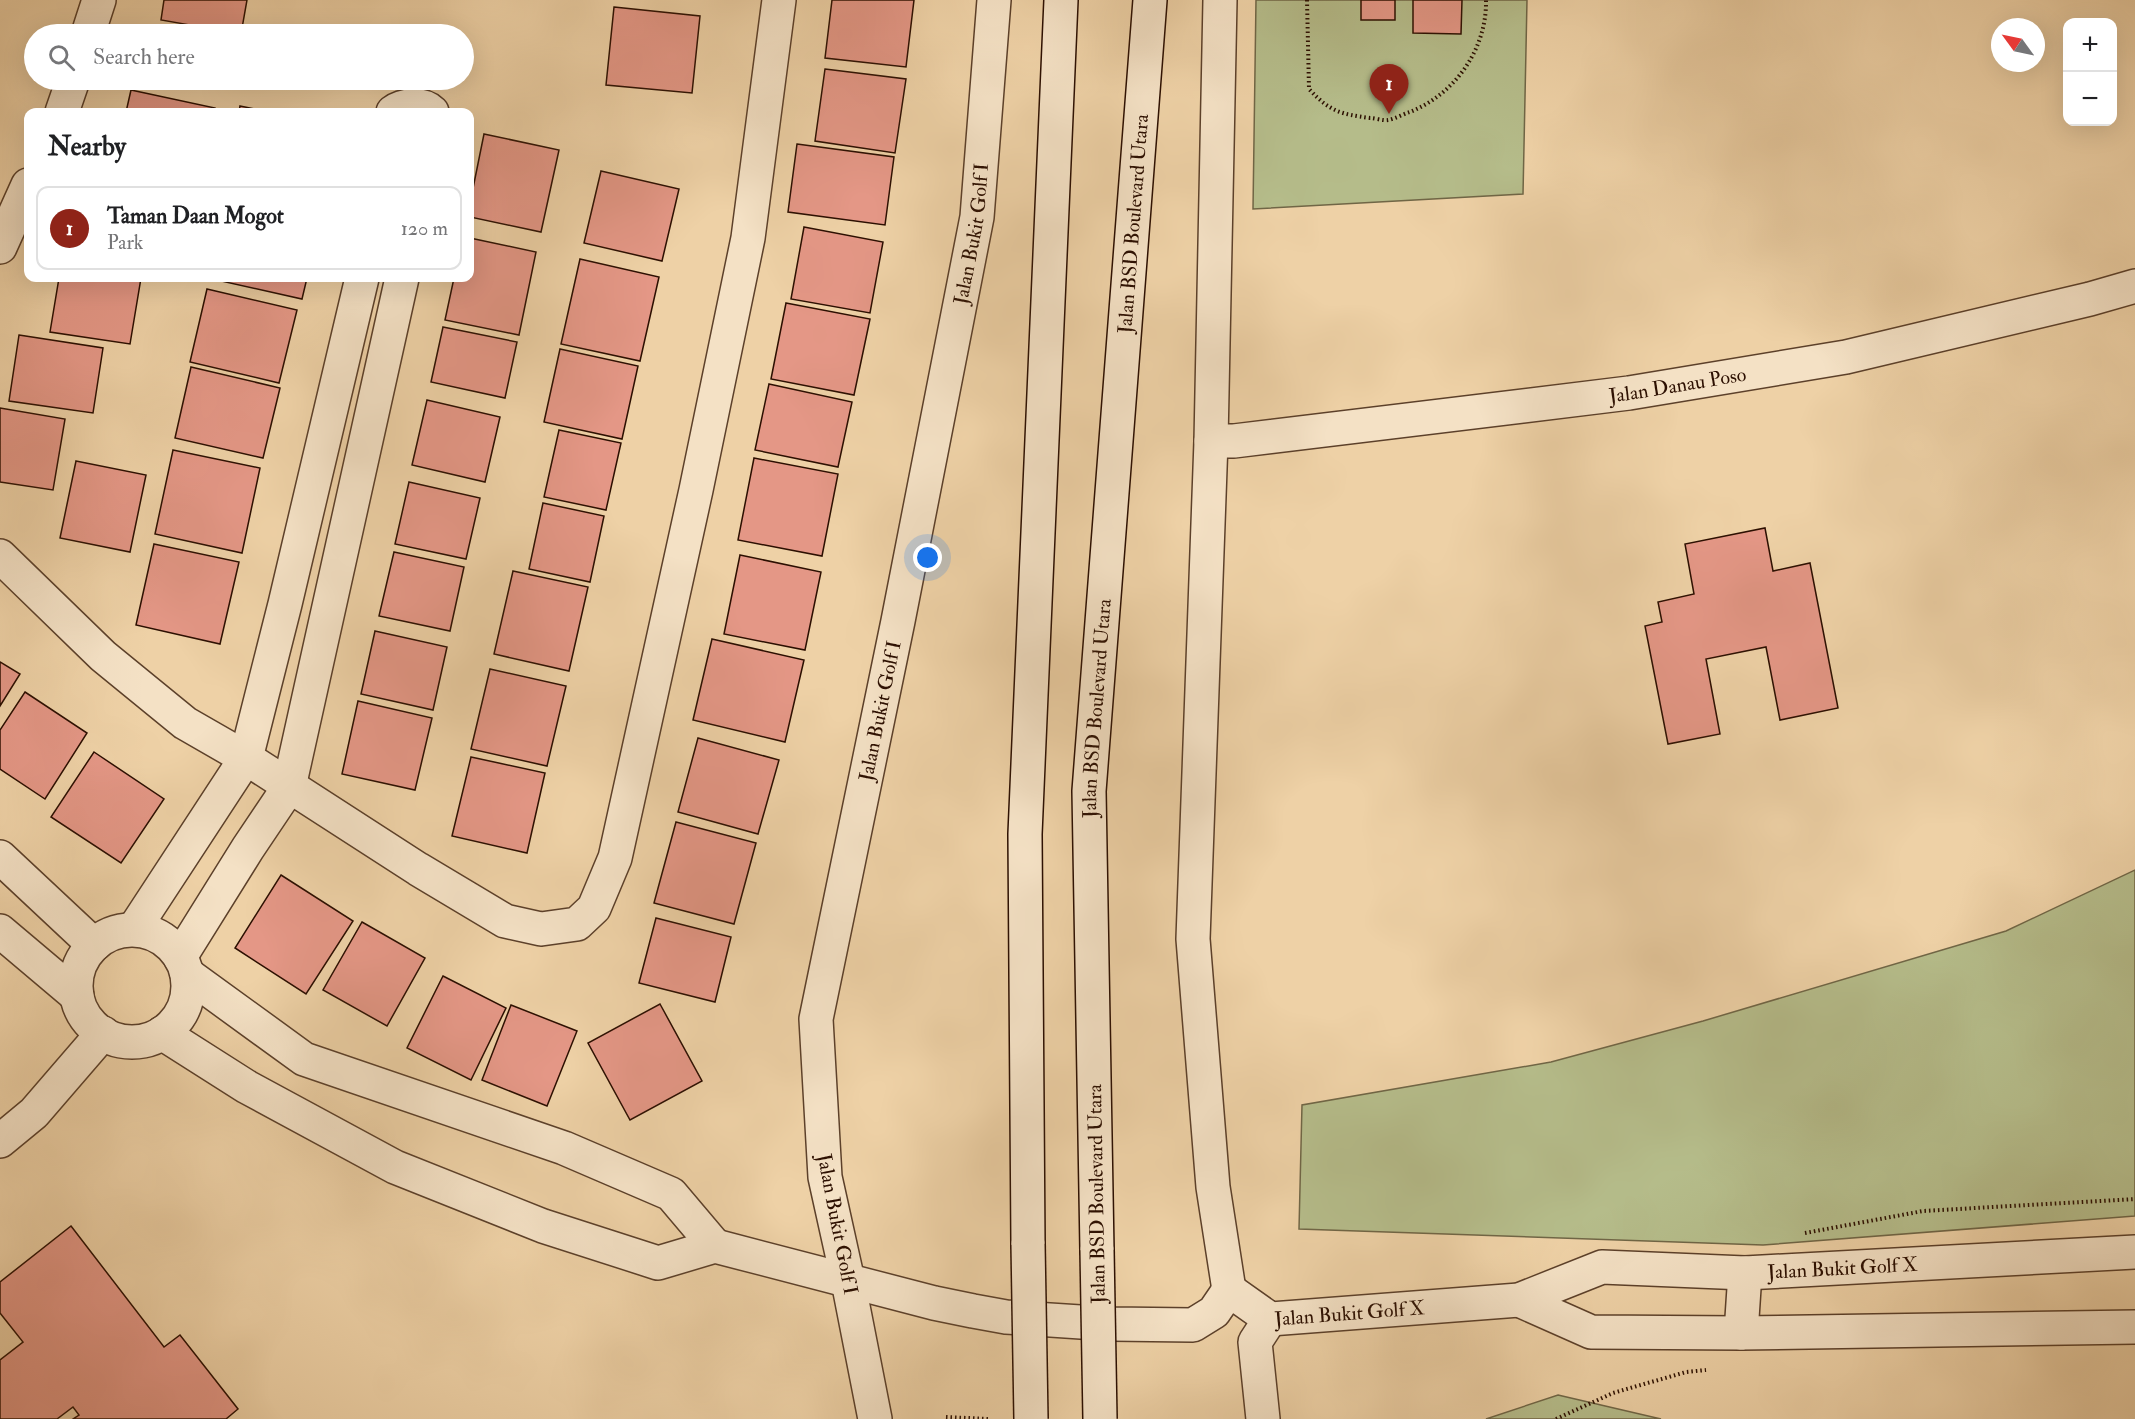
<!DOCTYPE html>
<meta charset="utf-8">
<style>
body{margin:0;font-family:"IM FELL Double Pica",serif;background:#f6f6f6;color:#202124}
.controls{position:absolute;right:18px;top:18px;display:grid;overflow:hidden;border-radius:12px;box-shadow:0 6px 24px #0002}
.controls button{width:54px;height:54px;display:grid;place-items:center;padding:0;border:0;border-bottom:2px solid #e0e0e0;background:#fff;color:#202124;font:30px sans-serif}
.compass{position:absolute;left:1991px;top:18px;width:54px;height:54px;border-radius:50%;background:#fff;box-shadow:0 6px 24px #0002;rotate:303deg}
.you{position:absolute;left:928px;top:558px;width:21px;height:21px;margin:-15px;border:4px solid #fff;border-radius:50%;background:#1a73e8;box-shadow:0 0 0 9px #1a73e833}
.badge{display:grid;place-items:center;width:39px;height:39px;border-radius:50%;background:#8f2418;color:#fff;font-size:20px;font-weight:700}
.pin{position:absolute;translate:-50% -50px;filter:drop-shadow(0 2px 3px #0008)}
.pin::after{content:'';position:absolute;top:32px;width:21px;height:18px;background:inherit;clip-path:polygon(0 0,100% 0,50% 100%)}
.list{margin:0;padding:0;list-style:none}
h2{display:flex;justify-content:space-between;align-items:center;height:78px;margin:0;padding:0 24px;font-size:26px}
h2 small{font-size:20px;font-weight:400;color:#757577}
.list li{display:grid;grid-template-columns:39px 1fr auto;gap:18px;align-items:center;box-sizing:border-box;height:84px;margin:0 12px 12px;padding:0 12px;border:2px solid #e0e0e0;border-radius:12px}
.list b{display:block;font-size:22px;white-space:nowrap}
.list p{margin:0;font-size:20px;white-space:nowrap;color:#757577}
.list em{font-size:20px;font-style:normal;color:#757577}
.icon{flex:none;width:33px;height:33px;fill:none;stroke:currentColor;stroke-width:2;stroke-linecap:round;stroke-linejoin:round}
.map{position:relative;flex:none;width:2135px;height:1419px;overflow:hidden}
.search{position:absolute;background:#fff;box-shadow:0 6px 24px #0002;left:24px;top:24px;width:450px;height:66px;display:flex;align-items:center;gap:15px;box-sizing:border-box;padding:0 21px;border-radius:33px;color:#757577;font-size:22px}
.panel{position:absolute;background:#fff;box-shadow:0 6px 24px #0002;left:24px;top:108px;width:450px;height:174px;border-radius:12px}
.map>svg:first-child{display:block}
.green{fill:#b5bc8a;stroke:#706646;stroke-width:1.5}
.building{fill:#e49786;stroke:#2c0f01;stroke-width:1.5}
.lines{fill:none;stroke-linecap:round;stroke-linejoin:round}
.minor-casing{stroke:#5c402a;stroke-width:36}
.secondary-casing{stroke:#2c0f01;stroke-width:36}
.path{stroke:#2c0f01;stroke-width:4;stroke-dasharray:1.5 3;stroke-linecap:butt}
.minor{stroke:#f4e1c5;stroke-width:33}
.secondary{stroke:#f4e1c5;stroke-width:33}
.secondary-bridge-casing{stroke:#2c0f01;stroke-width:36;stroke-linecap:butt}
.secondary-bridge{stroke:#f4e1c5;stroke-width:33}
.labels{text-anchor:middle;stroke-width:6;stroke-linejoin:round;paint-order:stroke}
.street-label{font-size:20px;fill:#2c0f01;stroke:#f4e1c5}
</style>
<div class="map">
<svg width="2135" height="1419" viewBox="0 0 2135 1419">
<rect width="100%" height="100%" fill="#eed1a6"/>
<filter id="stains"><feTurbulence type="fractalNoise" baseFrequency=".00333" numOctaves="4"/><feColorMatrix values="0 0 0 0 .2 0 0 0 0 .09 0 0 0 0 .02 0 0 0 .5 -.17"/></filter>
<radialGradient id="worn" r=".72"><stop offset=".6" stop-color="#630" stop-opacity="0"/><stop offset="1" stop-color="#630" stop-opacity=".3"/></radialGradient>
<g class="green">
<polygon points="1256,0 1527,0 1523,194 1253,209"/>
<polygon points="2135,870 2135,1216 1763,1245 1299,1229 1302,1105 1551,1062 1703,1021 2006,931"/>
<polygon points="1558,1395 1661,1419 1486,1419"/>
</g>
<g class="building">
<polygon points="164,0 247,0 241,34 161,20"/>
<polygon points="832,0 914,0 906,67 825,58"/>
<rect x="1361" y="0" width="34" height="20"/>
<polygon points="1413,0 1462,0 1461,34 1413,33"/>
<polygon points="614,7 700,16 692,93 606,85"/>
<polygon points="825,69 906,79 895,153 815,141"/>
<polygon points="131,90 215,108 214,112 126,112"/>
<polygon points="240,106 269,112 239,112"/>
<polygon points="484,134 559,150 541,232 470,217 470,203"/>
<polygon points="797,144 894,157 885,225 788,212"/>
<polygon points="601,171 679,189 662,261 584,243"/>
<polygon points="804,227 883,242 870,313 791,299"/>
<polygon points="470,238 536,252 519,335 445,320 454,278 470,278"/>
<polygon points="580,259 659,277 640,361 561,344"/>
<polygon points="59,278 141,278 130,344 50,332"/>
<polygon points="212,278 307,278 302,299 212,279"/>
<polygon points="207,289 297,310 279,383 190,362"/>
<polygon points="786,303 870,319 854,395 771,379"/>
<polygon points="443,327 517,342 505,398 431,382"/>
<polygon points="19,335 103,348 93,413 9,401"/>
<polygon points="560,349 638,366 622,439 544,422"/>
<polygon points="191,367 280,388 263,458 175,438"/>
<polygon points="769,384 852,402 838,467 755,450"/>
<polygon points="427,400 500,417 485,482 412,465"/>
<polygon points="0,408 65,419 53,490 0,482"/>
<polygon points="559,430 621,443 606,510 544,497"/>
<polygon points="173,450 260,468 242,553 155,534"/>
<polygon points="754,458 838,474 822,556 738,540"/>
<polygon points="76,461 146,475 130,552 60,538"/>
<polygon points="409,482 480,498 466,559 395,544"/>
<polygon points="543,503 604,516 590,582 529,569"/>
<polygon points="1765,528 1773,571 1810,563 1838,708 1780,720 1766,647 1706,659 1720,734 1668,744 1645,626 1662,622 1658,602 1694,594 1685,544"/>
<polygon points="154,544 239,562 220,644 136,625"/>
<polygon points="394,552 464,567 450,631 379,616"/>
<polygon points="740,555 821,572 805,650 724,634"/>
<polygon points="513,571 588,587 569,671 494,654"/>
<polygon points="375,631 447,647 433,710 361,694"/>
<polygon points="712,639 804,660 785,742 693,720"/>
<polygon points="0,662 20,674 0,706"/>
<polygon points="490,669 566,686 547,766 471,749"/>
<polygon points="25,692 87,733 45,799 0,769 0,730"/>
<polygon points="358,701 432,718 415,790 342,774"/>
<polygon points="698,738 779,760 758,834 678,812"/>
<polygon points="94,752 164,799 121,863 51,817"/>
<polygon points="471,757 545,773 527,853 452,836"/>
<polygon points="676,822 756,843 734,924 654,903"/>
<polygon points="281,875 353,921 306,994 235,948"/>
<polygon points="656,918 731,937 715,1002 639,983"/>
<polygon points="362,922 425,958 387,1026 323,990"/>
<polygon points="443,976 506,1008 471,1080 407,1048"/>
<polygon points="660,1004 702,1081 630,1120 588,1043"/>
<polygon points="511,1005 577,1031 547,1106 482,1080"/>
<polygon points="71,1226 164,1347 180,1335 238,1409 226,1419 73,1419 79,1415 73,1407 57,1419 0,1419 0,1360 23,1342 0,1313 0,1282"/>
</g>
<g class="lines">
<g class="minor-casing">
<g id="minor">
<polyline points="1220,0 1211,441 1193,939 1213,1187 1229,1290"/>
<polyline points="88,34 99,0"/>
<polyline points="62,112 73,80"/>
<path d="M393 112C403 104 423 103 432 112"/>
<polyline points="0,247 28,185"/>
<path id="s1" d="M1211 441H1234L1629 393 1846 357 2090 299 2135 286"/>
<polyline points="0,556 103,656 185,723 246,758 418,869 505,921 541,929 577,924 594,908 615,858 696,490 748,238 779,0"/>
<polyline points="0,857 94,945"/>
<polyline points="134,929 246,758 285,604 362,278"/>
<circle cx="132" cy="986" r="56"/>
<polyline points="0,931 77,996"/>
<polyline points="180,957 248,848 289,787 402,278"/>
<polyline points="187,974 304,1059 564,1148 671,1194 715,1246"/>
<polyline points="162,1033 247,1087 395,1167 543,1226 658,1263 715,1246 934,1303 973,1311 1006,1317 1111,1324 1193,1325 1214,1312 1229,1290"/>
<polyline points="0,1141 34,1113 103,1033"/>
<path id="s2" d="M1229 1290 1270 1319 1519 1300 1602 1267 1745 1273 2135 1252"/>
<polyline points="1519,1300 1591,1332 1741,1333 2135,1327"/>
<polyline points="1741,1333 1745,1273"/>
<path id="s3" d="M875 1419 848 1281 825 1177 816 1019 898 621 977 217 994 0"/>
<polyline points="1263,1419 1255,1342 1270,1319"/>
</g>
</g>
<g class="secondary-casing">
<g id="secondary">
<polyline points="1028,1244 1025,834 1061,0"/>
<path id="s4" d="M1097 1250 1089 791 1150 0"/>
</g>
</g>
<g class="path">
<path d="M1307 0 1309 89C1330 112 1341 114 1370 118 1375 118 1383 121 1388 120 1395 119 1403 114 1410 112 1455 94 1487 49 1486 0"/>
<polyline points="1805,1233 1923,1211 2135,1199"/>
<polyline points="946,1417 989,1419"/>
<polyline points="1556,1419 1613,1393 1686,1372 1706,1370"/>
</g>
<use href="#minor" class="minor"/>
<use href="#secondary" class="secondary"/>
<g class="secondary-bridge-casing">
<g id="secondary-bridge">
<polyline points="1028,1244 1031,1419"/>
<polyline points="1097,1250 1100,1419"/>
</g>
</g>
<use href="#secondary-bridge" class="secondary-bridge"/>
</g>
<g class="labels">
<g class="street-label">
<text dy="7" stroke="none"><textPath href="#s4" startOffset="1028">Jalan BSD Boulevard Utara</textPath></text>
<text dy="7" stroke="none"><textPath href="#s3" startOffset="1206">Jalan Bukit Golf I</textPath></text>
<text dy="7" stroke="none"><textPath href="#s1" startOffset="470">Jalan Danau Poso</textPath></text>
<text dy="7" stroke="none"><textPath href="#s4" startOffset="542">Jalan BSD Boulevard Utara</textPath></text>
<text dy="7" stroke="none"><textPath href="#s3" startOffset="720">Jalan Bukit Golf I</textPath></text>
<text transform="translate(1096 1194) rotate(-91)" y="7">Jalan BSD Boulevard Utara</text>
<text transform="translate(838 1224) rotate(79)" y="7">Jalan Bukit Golf I</text>
<text dy="7" stroke="none"><textPath href="#s2" startOffset="630">Jalan Bukit Golf X</textPath></text>
<text dy="7" stroke="none"><textPath href="#s2" startOffset="130">Jalan Bukit Golf X</textPath></text>
</g>
</g>
<rect width="100%" height="100%" filter="url(#stains)"/>
<rect width="100%" height="100%" fill="url(#worn)"/>
</svg>
<div class="controls">
<button>+</button>
<button>−</button>
</div>
<svg class="compass" viewBox="-18 -18 36 36"><path d="M0-13l5 13h-10z" fill="#e53935"/><path d="M0 13l5-13h-10z" fill="#757577"/></svg>
<div class="you"></div>
<div class="pin badge" style="left:1389px;top:114px">1</div>
<div class="search"><svg class="icon" aria-label="search" viewBox="0 0 24 24"><circle cx="10" cy="10" r="6"/><path d="M15 15l6 6"/></svg>Search here</div>
<section class="panel">
<h2>Nearby<small></small></h2>
<ul class="list">
<li><span class="badge">1</span><div><b>Taman Daan Mogot</b><p>Park</p></div><em>120 m</em></li>
</ul>
</section>
</div>
